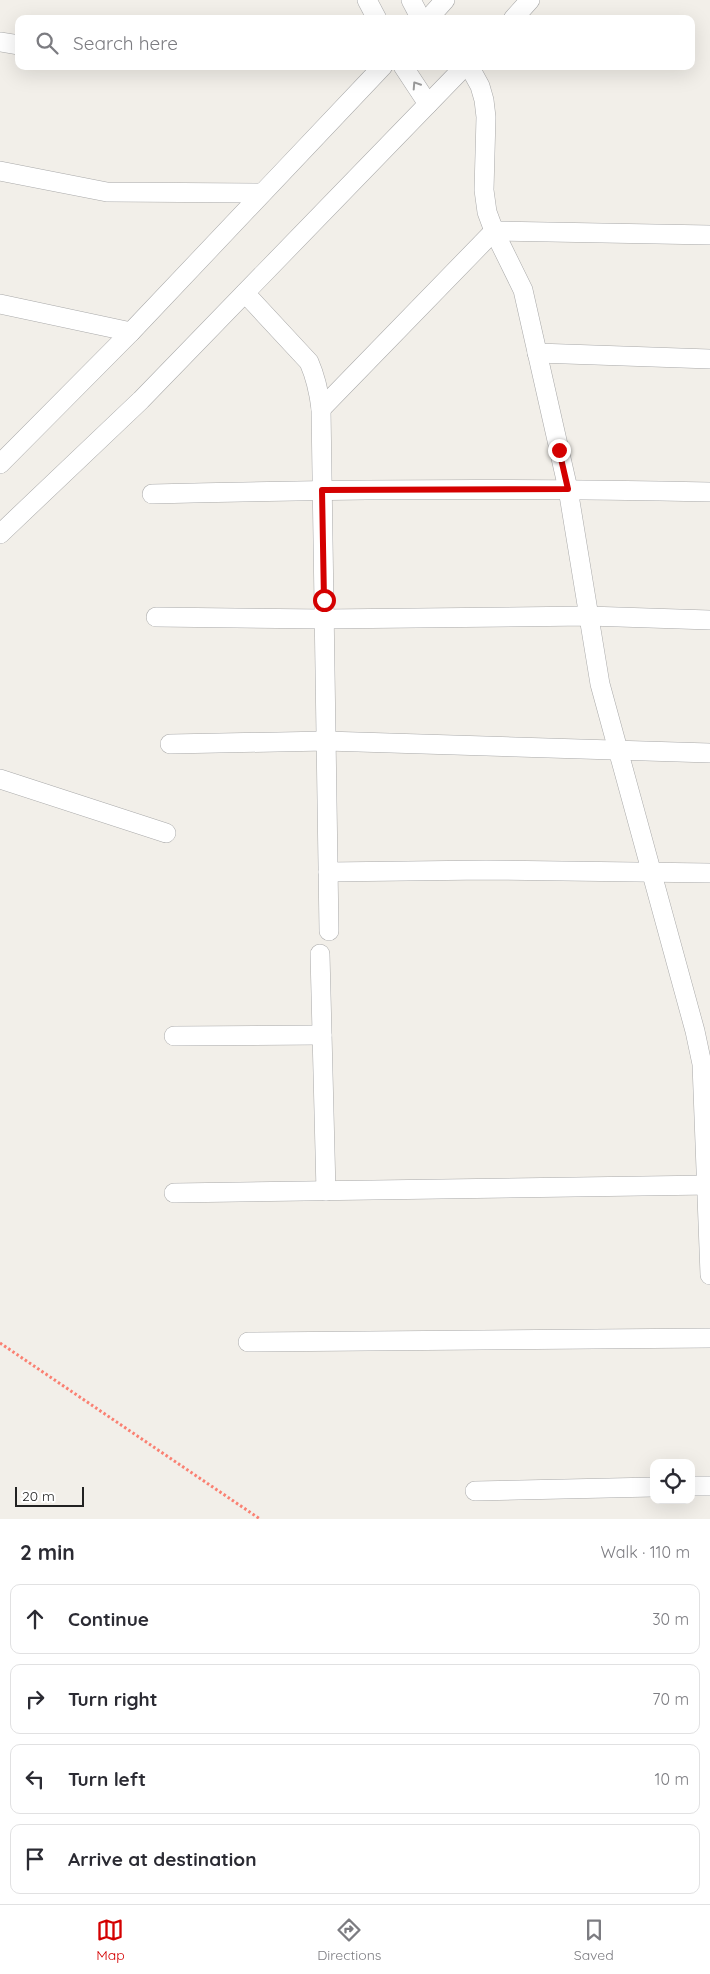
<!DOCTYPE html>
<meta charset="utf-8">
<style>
body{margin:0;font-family:Quicksand,sans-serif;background:#f2f2f3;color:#2b2b33}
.controls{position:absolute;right:15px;bottom:15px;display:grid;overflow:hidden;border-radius:10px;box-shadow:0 5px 20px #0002}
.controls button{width:45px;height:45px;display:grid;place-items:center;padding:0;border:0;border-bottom:1px solid #e1e1e2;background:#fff;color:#2b2b33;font:25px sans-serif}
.scale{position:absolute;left:15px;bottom:12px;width:69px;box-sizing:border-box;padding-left:5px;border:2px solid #222;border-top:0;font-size:14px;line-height:18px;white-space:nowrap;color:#222;-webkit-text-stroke:4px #fff;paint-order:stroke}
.stop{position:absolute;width:15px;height:15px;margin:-11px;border:4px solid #d40000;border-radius:50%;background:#fff}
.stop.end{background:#d40000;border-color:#fff;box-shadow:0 1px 5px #0008}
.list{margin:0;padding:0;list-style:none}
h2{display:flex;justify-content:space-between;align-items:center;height:65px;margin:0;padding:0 20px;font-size:21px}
h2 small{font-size:16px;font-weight:400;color:#7c7c81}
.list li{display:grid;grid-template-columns:32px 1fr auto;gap:15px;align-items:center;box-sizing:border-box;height:70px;margin:0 10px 10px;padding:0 10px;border:1px solid #e1e1e2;border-radius:10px}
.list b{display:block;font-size:19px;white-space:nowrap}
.list em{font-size:16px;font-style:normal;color:#7c7c81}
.icon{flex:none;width:28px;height:28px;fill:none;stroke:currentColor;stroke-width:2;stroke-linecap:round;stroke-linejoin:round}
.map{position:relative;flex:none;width:710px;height:1519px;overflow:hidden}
.search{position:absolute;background:#fff;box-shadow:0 5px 20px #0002;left:15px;right:15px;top:15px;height:55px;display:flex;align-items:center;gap:12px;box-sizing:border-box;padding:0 18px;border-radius:10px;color:#7c7c81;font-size:19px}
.sheet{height:385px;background:#fff}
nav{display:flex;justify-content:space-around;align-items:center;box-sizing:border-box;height:70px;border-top:1px solid #e1e1e2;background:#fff;font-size:14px;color:#7c7c81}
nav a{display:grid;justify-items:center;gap:2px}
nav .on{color:#d40000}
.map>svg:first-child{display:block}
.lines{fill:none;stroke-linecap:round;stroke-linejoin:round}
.minor-casing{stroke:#a9a9a9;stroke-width:20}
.path{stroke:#fa8072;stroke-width:3;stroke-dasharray:2.5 2.5;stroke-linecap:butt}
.minor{stroke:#fff;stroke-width:19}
.oneway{stroke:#9c9c9c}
.route{stroke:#d40000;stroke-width:6}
</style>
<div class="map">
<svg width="710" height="1519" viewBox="0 0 710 1519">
<rect width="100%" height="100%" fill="#f2efe9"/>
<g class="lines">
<g class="minor-casing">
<g id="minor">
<polyline points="367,0 377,19"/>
<polyline points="411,0 421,19"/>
<polyline points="428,19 445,0"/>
<polyline points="513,19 530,0"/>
<polyline points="0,42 19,45"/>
<polyline points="403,66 428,104"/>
<polyline points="469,66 480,86 484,100 486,117 484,190 487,212 494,231 523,290 568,489 600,684 695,1031 702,1064 710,1275"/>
<polyline points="0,171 107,192 262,193"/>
<path d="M245 293 309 362C316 378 319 392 321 409L329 931"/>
<polyline points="0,304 131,332"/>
<polyline points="537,353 710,359"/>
<polyline points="321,409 494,231 710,235"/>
<polyline points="0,464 131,332 383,66"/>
<path d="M152 494C338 489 524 488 710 492"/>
<polyline points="0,534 141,400 465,66"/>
<polyline points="156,617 324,619 588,616 710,620"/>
<polyline points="170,744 326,741 710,753"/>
<polyline points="0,779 166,833"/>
<polyline points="328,872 486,870 710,873"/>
<polyline points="320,954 326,1191"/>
<polyline points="174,1036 322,1035"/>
<polyline points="174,1193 710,1185"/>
<polyline points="248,1342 710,1338"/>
<polyline points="691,1486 710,1486"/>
<polyline points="475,1491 654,1487"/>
</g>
</g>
<polyline class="path" points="0,1343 260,1519"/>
<use href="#minor" class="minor"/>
</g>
<defs><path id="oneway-chevron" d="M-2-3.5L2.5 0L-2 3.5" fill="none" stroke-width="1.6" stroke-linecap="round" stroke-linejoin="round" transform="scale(1.25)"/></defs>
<use class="oneway" href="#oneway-chevron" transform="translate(416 85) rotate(-123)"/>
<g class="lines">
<polyline class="route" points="324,600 322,490 568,489 559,450"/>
</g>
</svg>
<div class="controls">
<button><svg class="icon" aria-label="locate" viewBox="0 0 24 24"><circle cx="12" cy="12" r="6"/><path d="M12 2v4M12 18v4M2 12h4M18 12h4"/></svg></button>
</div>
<div class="scale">20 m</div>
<div class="stop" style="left:324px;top:600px"></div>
<div class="stop end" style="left:559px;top:450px"></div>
<div class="search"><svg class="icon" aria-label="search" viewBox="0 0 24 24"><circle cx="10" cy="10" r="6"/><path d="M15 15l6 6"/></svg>Search here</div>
</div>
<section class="sheet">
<h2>2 min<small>Walk · 110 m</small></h2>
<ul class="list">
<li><svg class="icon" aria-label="ahead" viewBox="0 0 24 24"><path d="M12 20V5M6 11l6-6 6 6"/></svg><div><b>Continue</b></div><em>30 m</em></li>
<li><svg class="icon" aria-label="right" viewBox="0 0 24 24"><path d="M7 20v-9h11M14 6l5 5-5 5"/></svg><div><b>Turn right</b></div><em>70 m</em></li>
<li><svg class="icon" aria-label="left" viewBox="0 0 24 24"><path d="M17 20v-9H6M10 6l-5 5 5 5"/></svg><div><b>Turn left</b></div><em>10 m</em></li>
<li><svg class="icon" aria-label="arrive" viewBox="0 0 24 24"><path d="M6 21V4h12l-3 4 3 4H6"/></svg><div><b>Arrive at destination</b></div></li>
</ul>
</section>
<nav>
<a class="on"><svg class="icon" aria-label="map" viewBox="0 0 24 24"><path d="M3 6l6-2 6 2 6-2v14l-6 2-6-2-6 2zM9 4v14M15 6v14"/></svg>Map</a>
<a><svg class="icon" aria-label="directions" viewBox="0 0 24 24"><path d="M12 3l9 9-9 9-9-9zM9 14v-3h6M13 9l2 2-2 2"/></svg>Directions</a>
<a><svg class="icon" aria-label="saved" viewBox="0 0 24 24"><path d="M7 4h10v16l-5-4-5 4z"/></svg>Saved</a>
</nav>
